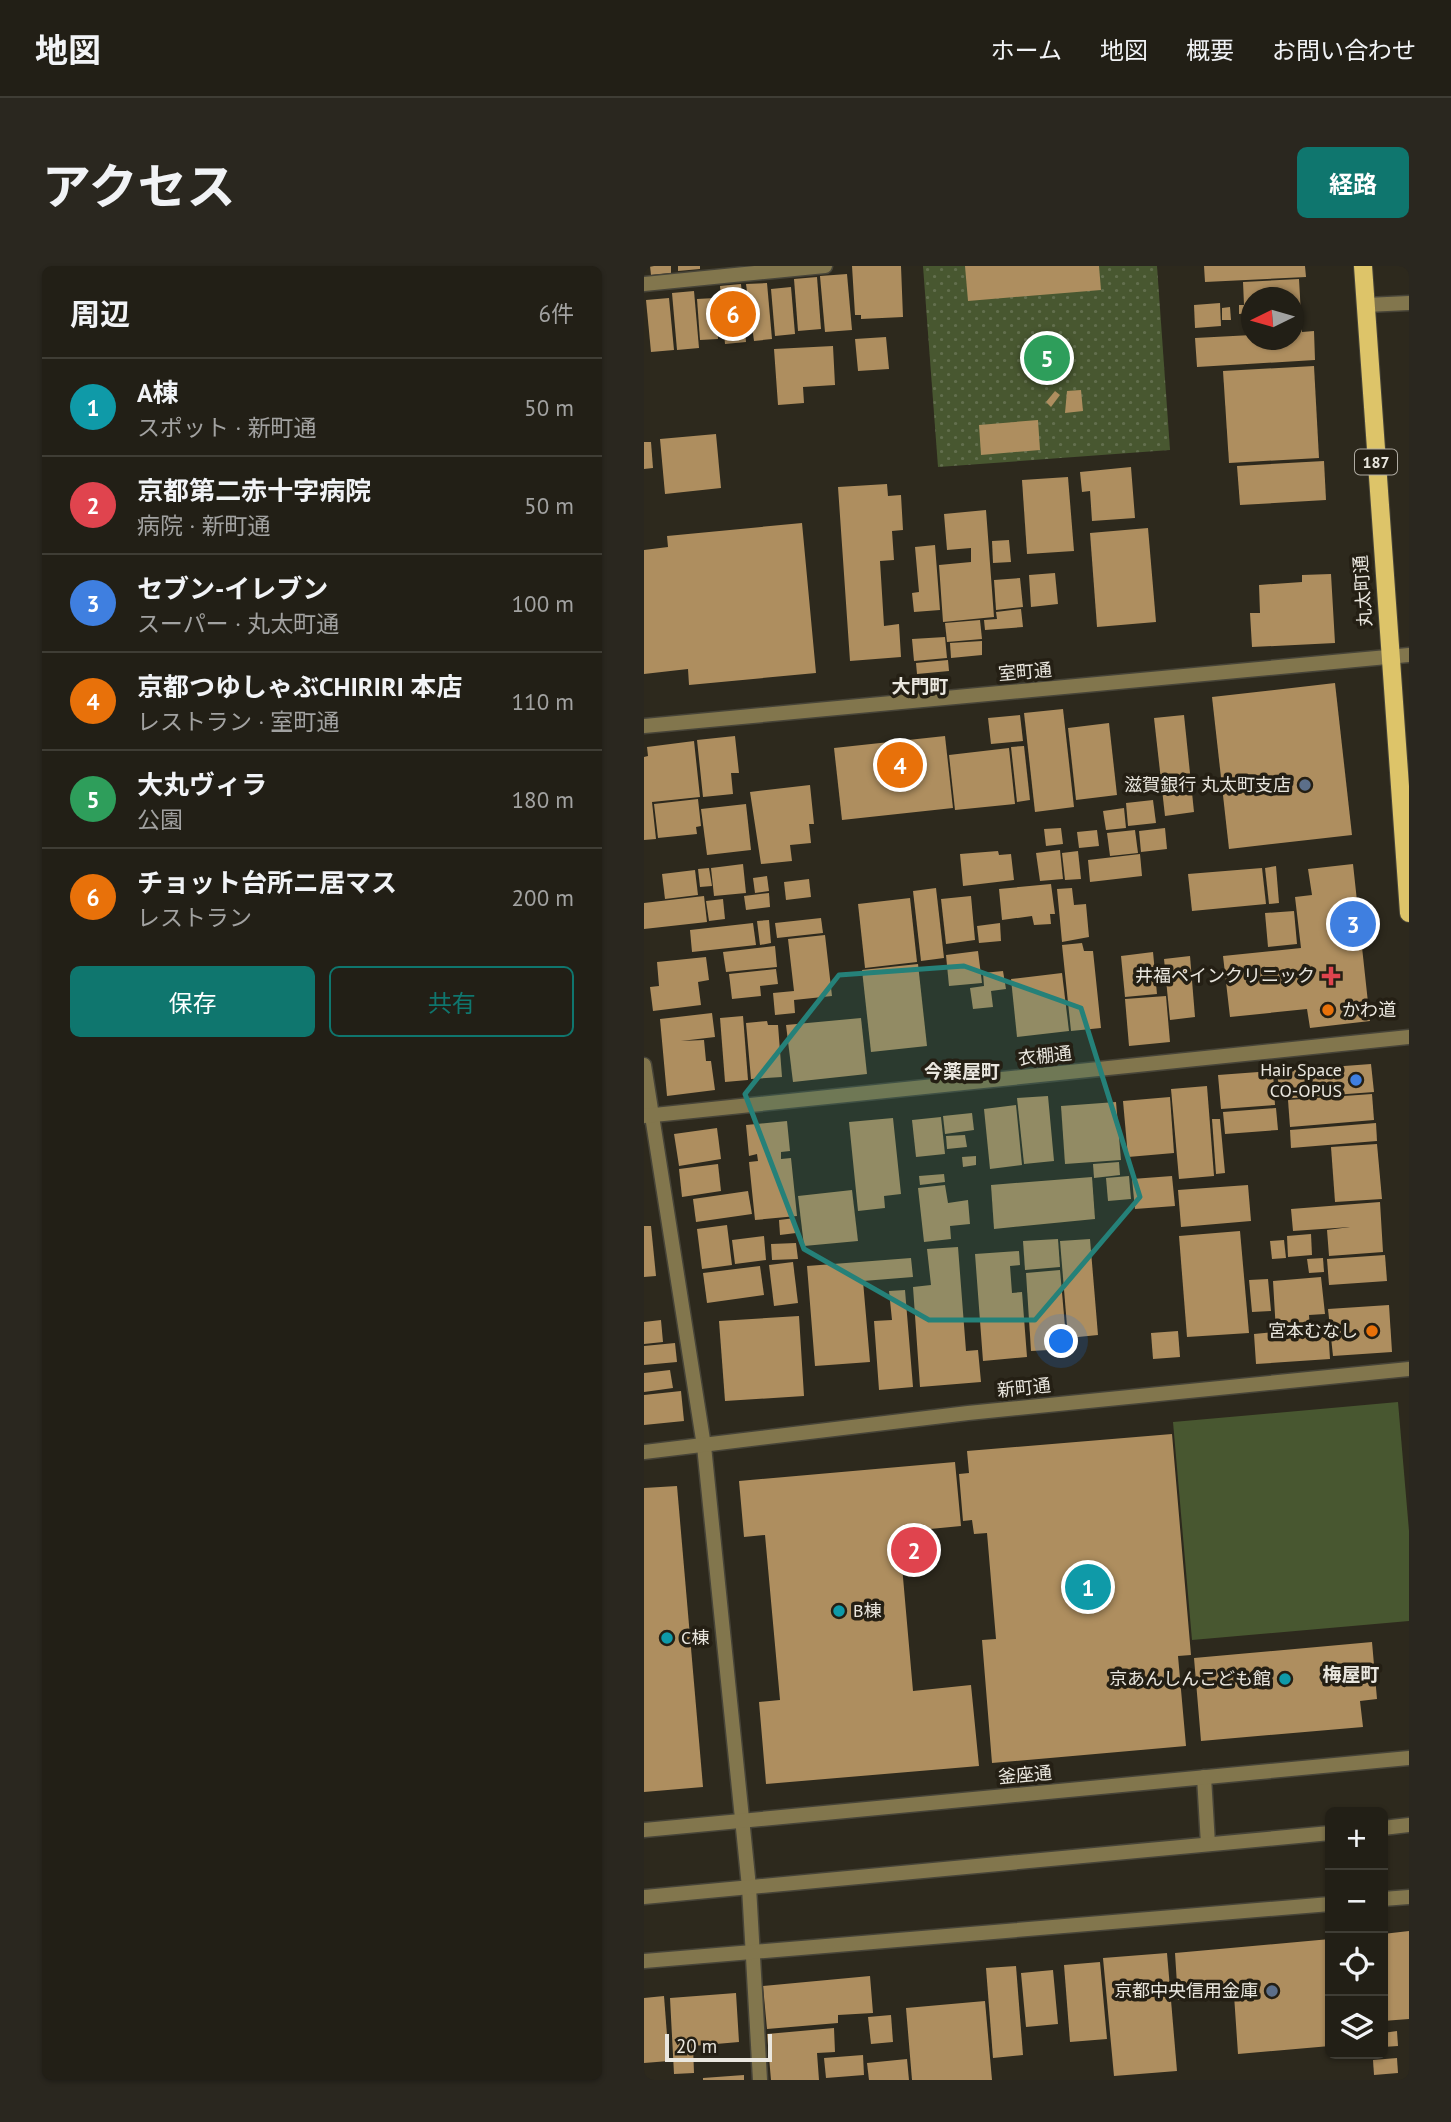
<!DOCTYPE html>
<html lang="ja">
<meta charset="utf-8">
<style>
body{margin:0;font-family:"PT Sans","Noto Sans JP",sans-serif;background:#2a271f;color:#f1f3f6}
.controls{position:absolute;right:21px;bottom:21px;display:grid;overflow:hidden;border-radius:10px;box-shadow:0 2px 5px #0004}
.controls button{width:63px;height:63px;display:grid;place-items:center;padding:0;border:0;border-bottom:2px solid #3f3d35;background:#221f16;color:#f1f3f6;font:35px sans-serif}
.compass{position:absolute;left:597px;top:21px;width:63px;height:63px;border-radius:50%;background:#221f16;box-shadow:0 2px 5px #0004;rotate:265deg}
.scale{position:absolute;left:21px;bottom:18px;width:107px;box-sizing:border-box;padding-left:7px;border:4px solid #eae7df;border-top:0;font-size:19px;line-height:24px;white-space:nowrap;color:#eae7df;-webkit-text-stroke:5px #241f14;paint-order:stroke}
.you{position:absolute;left:418px;top:1076px;width:24px;height:24px;margin:-18px;border:5px solid #fff;border-radius:50%;background:#1a73e8;box-shadow:0 0 0 10px #1a73e833}
.badge{display:grid;place-items:center;width:46px;height:46px;border-radius:50%;background:#0f766e;color:#fff;font-size:23px;font-weight:700}
.pin{position:absolute;translate:-50% -50%;border:4px solid #fff;box-shadow:0 2px 7px #0006}
.list{margin:0;padding:0;list-style:none}
h2{display:flex;justify-content:space-between;align-items:center;height:91px;margin:0;padding:0 28px;font-size:30px}
h2 small{font-size:23px;font-weight:400;color:#a2a2a1}
.list li{display:grid;grid-template-columns:46px 1fr auto;gap:21px;align-items:center;box-sizing:border-box;height:98px;padding:0 28px;border-top:2px solid #3f3d35}
.list b{display:block;font-size:26px;white-space:nowrap}
.list p{margin:0;font-size:23px;white-space:nowrap;color:#a2a2a1}
.list em{font-size:23px;font-style:normal;color:#a2a2a1}
.actions{display:flex;gap:14px;padding:21px 28px}
.actions a{flex:1;padding:16px 0;border:2px solid #0f766e;border-radius:10px;text-align:center;font-size:24px;color:#0f766e}
.actions .main{background:#0f766e;color:#fff}
.icon{flex:none;width:38px;height:38px;fill:none;stroke:currentColor;stroke-width:2;stroke-linecap:round;stroke-linejoin:round}
.map{position:relative;flex:none;width:765px;height:1814px;overflow:hidden;border-radius:10px}
header{display:flex;align-items:center;gap:42px;box-sizing:border-box;height:98px;padding:0 35px;background:#221f16;border-bottom:2px solid #3f3d35}
header strong{font-size:33px}
nav{display:flex;gap:38px;margin-inline-start:auto;font-size:24px}
.intro{display:flex;align-items:center;justify-content:space-between;box-sizing:border-box;height:168px;padding:0 42px}
h1{margin:0;font-size:49px}
.button{padding:18px 32px;border-radius:10px;background:#0f766e;color:#fff;font-size:24px;font-weight:700}
main{display:flex;gap:42px;padding:0 42px}
aside{flex:1;background:#221f16;border-radius:10px;box-shadow:0 2px 5px #0004}
.map>svg:first-child{display:block}
.grass{fill:url(#grass-dots)}
.park{fill:#485730}
.building{fill:#ae8e5f}
.lines{fill:none;stroke-linecap:round;stroke-linejoin:round}
.service-casing{stroke:#474438;stroke-width:17}
.minor-casing{stroke:#474438;stroke-width:17}
.tertiary-casing{stroke:#474438;stroke-width:17}
.primary-casing{stroke:#474438;stroke-width:20}
.service{stroke:#82764d;stroke-width:14}
.minor{stroke:#82764d;stroke-width:14}
.tertiary{stroke:#82764d;stroke-width:14}
.primary{stroke:#ddc469;stroke-width:18}
.marked{fill:#258179;fill-opacity:0.2;stroke:#258179;stroke-width:5;stroke-linejoin:round}
.service-dot{fill:#5c6f8a;stroke:#241f14;stroke-width:2.5}
.health-dot{fill:#e0444e;stroke:#241f14;stroke-width:2.5}
.food-dot{fill:#e8710a;stroke:#241f14;stroke-width:2.5}
.shop-dot{fill:#3f7fe0;stroke:#241f14;stroke-width:2.5}
.culture-dot{fill:#0f9aa8;stroke:#241f14;stroke-width:2.5}
.labels{text-anchor:middle;stroke-width:7;stroke-linejoin:round;paint-order:stroke}
.shield{fill:#241f14;stroke:#afaba2;stroke-width:2}
.shield-label{font-size:16px;font-weight:bold;fill:#eae7df}
.street-label{font-size:18px;fill:#eae7df;stroke:#241f14}
.poi-label{font-size:18px;fill:#eae7df;stroke:#241f14;text-anchor:end}
.neighbourhood-label{font-size:19px;font-weight:bold;fill:#eae7df;stroke:#241f14}
</style>
<header>
<strong>地図</strong>
<nav><a>ホーム</a><a>地図</a><a>概要</a><a>お問い合わせ</a></nav>
</header>
<div class="intro"><h1>アクセス</h1><a class="button">経路</a></div>
<main>
<aside>
<h2>周辺<small>6件</small></h2>
<ul class="list">
<li><span class="badge" style="background:#0f9aa8">1</span><div><b>A棟</b><p>スポット · 新町通</p></div><em>50 m</em></li>
<li><span class="badge" style="background:#e0444e">2</span><div><b>京都第二赤十字病院</b><p>病院 · 新町通</p></div><em>50 m</em></li>
<li><span class="badge" style="background:#3f7fe0">3</span><div><b>セブン-イレブン</b><p>スーパー · 丸太町通</p></div><em>100 m</em></li>
<li><span class="badge" style="background:#e8710a">4</span><div><b>京都つゆしゃぶCHIRIRI 本店</b><p>レストラン · 室町通</p></div><em>110 m</em></li>
<li><span class="badge" style="background:#2e9e5b">5</span><div><b>大丸ヴィラ</b><p>公園</p></div><em>180 m</em></li>
<li><span class="badge" style="background:#e8710a">6</span><div><b>チョット台所ニ居マス</b><p>レストラン</p></div><em>200 m</em></li>
</ul>
<div class="actions"><a class="main">保存</a><a>共有</a></div>
</aside>
<div class="map">
<svg width="765" height="1814" viewBox="0 0 765 1814">
<defs>
<pattern id="grass-dots" width="8" height="8" patternUnits="userSpaceOnUse" patternTransform="scale(1.75)"><rect width="8" height="8" fill="#485730"/><path d="M2 2h.1M6 6h.1" fill="none" stroke="#636f4e" stroke-width="1.8" stroke-linecap="round"/></pattern>
</defs>
<rect width="100%" height="100%" fill="#2d291d"/>
<polygon class="grass" points="279,0 513,0 526,184 294,201"/>
<polygon class="park" points="754,1136 765,1265 765,1355 548,1374 529,1156"/>
<g class="building">
<polygon points="6,0 27,0 27,7 7,9"/>
<polygon points="34,0 56,0 56,3 34,5"/>
<polygon points="208,0 257,0 259,51 217,53 217,49 211,49"/>
<polygon points="321,0 455,0 457,24 324,35"/>
<polygon points="560,0 661,0 662,11 561,16"/>
<polygon points="203,8 208,64 181,66 176,10"/>
<polygon points="173,11 177,63 154,65 150,13"/>
<polygon points="655,13 658,66 670,65 671,94 553,101 551,72 608,69 608,74 650,74 650,32 608,32 608,47 595,48 595,39 600,39 599,16"/>
<polygon points="123,17 128,73 110,75 102,18"/>
<polygon points="97,18 102,76 81,78 76,20"/>
<polygon points="147,21 151,68 131,70 127,23"/>
<polygon points="50,25 55,82 33,84 28,27"/>
<polygon points="25,32 30,84 7,86 2,34"/>
<polygon points="71,32 74,73 56,74 53,33"/>
<polygon points="576,37 577,60 551,62 550,39"/>
<polygon points="586,41 587,54 578,54 578,42"/>
<polygon points="242,71 245,103 214,105 211,73"/>
<polygon points="189,80 191,119 159,121 160,137 134,139 130,83"/>
<polygon points="670,100 675,192 585,197 579,105"/>
<polygon points="437,124 439,145 421,147 423,125"/>
<polygon points="411,125 416,129 407,141 402,136"/>
<polygon points="394,154 396,184 337,189 335,159"/>
<polygon points="72,168 77,222 21,228 16,173"/>
<polygon points="0,176 7,176 9,202 0,203"/>
<polygon points="680,195 682,234 596,239 593,200"/>
<polygon points="487,201 491,252 448,255 446,225 438,226 436,206"/>
<polygon points="424,211 430,285 383,288 378,214"/>
<polygon points="243,218 244,230 257,229 259,264 248,265 250,294 236,295 240,360 255,358 257,391 206,395 194,221"/>
<polygon points="342,244 350,351 299,356 295,299 327,296 327,282 303,284 300,248"/>
<polygon points="158,257 172,407 45,419 44,403 0,408 0,284 24,281 23,270"/>
<polygon points="504,262 512,356 453,361 446,267"/>
<polygon points="365,274 367,296 349,297 348,275"/>
<polygon points="291,279 296,344 270,346 268,327 275,326 271,281"/>
<polygon points="411,307 414,338 387,341 385,309"/>
<polygon points="687,308 691,377 608,381 606,347 616,347 615,319 658,316 658,309"/>
<polygon points="376,312 379,341 352,344 350,314"/>
<polygon points="377,343 379,361 341,364 340,354 353,353 352,346"/>
<polygon points="336,354 338,373 303,376 301,357"/>
<polygon points="301,371 303,392 270,395 268,373"/>
<polygon points="338,375 338,389 307,392 306,377"/>
<polygon points="304,394 305,405 273,408 272,397"/>
<polygon points="691,417 708,569 585,583 568,431"/>
<polygon points="419,443 430,541 391,546 380,447"/>
<polygon points="376,449 379,475 347,478 344,452"/>
<polygon points="540,449 550,546 521,550 510,452"/>
<polygon points="465,457 473,529 432,534 424,462"/>
<polygon points="91,470 95,507 87,507 89,528 59,531 53,474"/>
<polygon points="301,470 309,542 198,554 190,482"/>
<polygon points="50,475 56,531 8,536 12,573 0,574 0,491 4,490 3,481"/>
<polygon points="380,480 386,534 373,536 367,481"/>
<polygon points="365,482 371,538 311,544 305,489"/>
<polygon points="166,519 170,558 165,558 167,577 146,579 148,595 117,598 106,526"/>
<polygon points="54,533 57,560 52,561 53,568 14,572 10,538"/>
<polygon points="509,534 512,557 484,560 482,537"/>
<polygon points="102,538 107,584 63,589 57,543"/>
<polygon points="480,542 482,562 462,564 459,545"/>
<polygon points="417,562 419,578 402,580 400,563"/>
<polygon points="521,562 523,583 497,586 495,565"/>
<polygon points="453,564 455,580 435,582 433,566"/>
<polygon points="491,564 494,587 466,590 463,567"/>
<polygon points="416,584 419,613 396,615 392,587"/>
<polygon points="354,585 355,589 367,588 370,614 319,620 316,588"/>
<polygon points="434,585 437,613 421,614 418,587"/>
<polygon points="496,588 498,610 446,616 444,594"/>
<polygon points="99,598 102,627 70,630 67,602"/>
<polygon points="709,598 726,755 666,762 663,743 586,751 579,690 657,682 651,631 668,629 664,603"/>
<polygon points="632,600 635,637 625,638 621,602"/>
<polygon points="65,602 68,620 56,621 54,603"/>
<polygon points="618,602 622,638 548,645 544,608"/>
<polygon points="51,604 54,629 21,633 18,608"/>
<polygon points="123,610 125,625 111,627 109,612"/>
<polygon points="165,613 167,631 142,634 140,616"/>
<polygon points="407,618 411,648 406,648 407,658 390,659 388,650 358,654 355,623"/>
<polygon points="292,622 300,692 277,695 269,625"/>
<polygon points="428,622 430,639 442,638 445,671 418,676 413,623"/>
<polygon points="125,627 126,641 102,644 100,630"/>
<polygon points="60,630 63,656 0,663 0,637"/>
<polygon points="327,630 331,674 302,678 297,633"/>
<polygon points="266,632 273,696 221,702 214,638"/>
<polygon points="79,633 81,653 65,655 62,635"/>
<polygon points="650,645 653,678 624,681 621,647"/>
<polygon points="177,652 179,667 133,672 131,657"/>
<polygon points="125,654 127,677 116,679 113,655"/>
<polygon points="109,657 112,679 48,686 46,664"/>
<polygon points="356,657 357,675 335,677 333,660"/>
<polygon points="181,669 188,730 150,734 151,747 131,749 129,727 150,725 144,673"/>
<polygon points="438,677 440,685 449,685 457,762 427,765 418,679"/>
<polygon points="131,680 133,701 82,706 79,686"/>
<polygon points="334,685 338,717 305,720 302,689"/>
<polygon points="509,686 513,728 481,731 477,690"/>
<polygon points="546,690 551,751 526,754 520,693"/>
<polygon points="62,691 65,714 54,716 57,739 9,745 6,721 15,720 13,696"/>
<polygon points="274,698 283,780 227,786 218,704"/>
<polygon points="132,703 134,718 116,720 117,730 88,733 85,708"/>
<polygon points="359,705 362,723 347,725 349,741 329,743 326,722 340,720 339,707"/>
<polygon points="418,707 425,765 373,771 367,713"/>
<polygon points="522,730 526,776 485,780 481,733"/>
<polygon points="68,747 71,771 37,775 60,774 62,795 67,795 71,824 23,830 16,753"/>
<polygon points="99,750 104,814 81,816 76,752"/>
<polygon points="217,752 223,808 149,816 142,759"/>
<polygon points="123,755 124,759 134,759 138,811 107,813 102,757"/>
<polygon points="727,798 730,826 636,833 633,805"/>
<polygon points="629,805 631,839 577,843 574,809"/>
<polygon points="563,820 570,910 535,913 527,823"/>
<polygon points="728,828 730,854 646,861 644,834"/>
<polygon points="404,830 410,895 380,898 373,832"/>
<polygon points="526,831 530,887 484,891 479,835"/>
<polygon points="472,836 477,894 421,898 417,840"/>
<polygon points="372,839 378,899 346,903 340,843"/>
<polygon points="632,842 634,864 581,868 579,846"/>
<polygon points="328,847 330,864 301,868 299,850"/>
<polygon points="297,851 301,888 272,891 268,854"/>
<polygon points="249,852 257,928 240,930 241,942 214,945 205,856"/>
<polygon points="568,853 576,853 581,907 572,908"/>
<polygon points="143,855 146,885 137,886 137,893 147,892 153,950 111,954 105,896 114,895 113,888 105,890 102,859"/>
<polygon points="732,857 733,875 647,882 646,864"/>
<polygon points="73,862 77,893 35,900 30,868"/>
<polygon points="321,869 323,881 303,883 302,870"/>
<polygon points="733,878 738,933 691,936 687,881"/>
<polygon points="332,890 332,899 319,901 318,891"/>
<polygon points="475,896 476,909 450,912 449,898"/>
<polygon points="74,898 77,925 38,931 35,903"/>
<polygon points="300,908 301,916 276,919 275,910"/>
<polygon points="485,910 487,933 464,935 462,912"/>
<polygon points="528,910 531,940 491,943 488,913"/>
<polygon points="448,911 451,953 350,963 347,919"/>
<polygon points="301,919 304,937 324,934 326,958 306,960 307,973 280,976 274,922"/>
<polygon points="604,919 607,955 537,961 534,924"/>
<polygon points="208,924 214,975 160,980 154,930"/>
<polygon points="104,925 108,948 52,956 49,933"/>
<polygon points="736,936 739,986 685,990 683,964 706,961 649,965 647,943"/>
<polygon points="151,952 152,967 136,969 135,954"/>
<polygon points="83,959 88,999 58,1003 53,963"/>
<polygon points="0,960 7,960 12,1010 0,1011"/>
<polygon points="596,965 605,1067 543,1071 535,970"/>
<polygon points="667,968 668,989 644,991 643,970"/>
<polygon points="120,970 122,994 91,998 88,974"/>
<polygon points="414,973 416,1001 381,1004 379,975"/>
<polygon points="446,973 454,1069 424,1072 416,975"/>
<polygon points="640,974 642,992 628,993 626,975"/>
<polygon points="152,977 154,993 128,994 127,978"/>
<polygon points="314,981 322,1085 334,1084 337,1116 276,1121 269,1021 287,1019 283,983"/>
<polygon points="375,985 376,999 366,1000 368,1027 378,1026 383,1091 339,1095 331,988"/>
<polygon points="741,989 743,1015 685,1019 683,993"/>
<polygon points="267,992 269,1011 219,1015 226,1096 171,1100 163,1000"/>
<polygon points="679,992 680,1006 665,1007 663,993"/>
<polygon points="149,996 154,1037 130,1040 125,999"/>
<polygon points="116,1000 120,1029 63,1037 59,1007"/>
<polygon points="416,1004 423,1083 387,1085 382,1007"/>
<polygon points="677,1011 681,1048 665,1049 666,1064 684,1062 686,1093 612,1098 610,1068 632,1066 629,1015"/>
<polygon points="624,1013 627,1045 608,1046 605,1014"/>
<polygon points="261,1024 269,1121 235,1124 230,1055 248,1054 245,1025"/>
<polygon points="745,1039 748,1086 689,1090 684,1043"/>
<polygon points="155,1050 160,1130 81,1135 75,1055"/>
<polygon points="17,1054 19,1076 0,1078 0,1056"/>
<polygon points="534,1065 536,1091 509,1093 507,1067"/>
<polygon points="31,1077 33,1096 0,1099 0,1080"/>
<polygon points="26,1104 29,1122 0,1126 0,1107"/>
<polygon points="37,1125 40,1155 0,1159 0,1129"/>
<polygon points="528,1168 547,1389 534,1390 542,1480 348,1497 338,1374 352,1373 343,1267 330,1268 328,1254 319,1255 315,1208 325,1207 323,1185"/>
<polygon points="311,1196 317,1260 255,1266 269,1425 327,1419 335,1500 122,1518 115,1436 136,1434 121,1269 100,1271 95,1215"/>
<polygon points="33,1220 59,1521 0,1526 0,1222"/>
<polygon points="728,1376 733,1433 716,1435 719,1461 557,1475 550,1392"/>
<polygon points="765,1665 765,1753 739,1755 739,1668"/>
<polygon points="686,1673 686,1780 594,1788 590,1729 534,1734 531,1687"/>
<polygon points="523,1687 533,1805 470,1810 459,1692"/>
<polygon points="456,1696 463,1773 426,1776 420,1699"/>
<polygon points="372,1700 379,1789 349,1792 342,1702"/>
<polygon points="409,1704 414,1758 382,1761 377,1707"/>
<polygon points="226,1710 229,1747 194,1749 194,1757 123,1763 119,1720"/>
<polygon points="92,1727 95,1776 49,1780 50,1807 30,1808 26,1732"/>
<polygon points="20,1730 25,1795 0,1797 0,1732"/>
<polygon points="341,1735 348,1814 268,1814 262,1742"/>
<polygon points="247,1749 249,1776 227,1778 224,1751"/>
<polygon points="190,1762 191,1786 173,1787 175,1814 127,1814 123,1768"/>
<polygon points="753,1765 754,1780 739,1781 739,1767"/>
<polygon points="219,1789 220,1809 182,1812 180,1792"/>
<polygon points="753,1792 754,1807 730,1809 729,1794"/>
<polygon points="263,1793 265,1814 225,1814 223,1797"/>
<polygon points="100,1809 100,1814 59,1814 59,1812"/>
</g>
<g class="lines">
<g class="service-casing">
<polyline id="service" points="0,18 181,0"/>
</g>
<g class="minor-casing">
<g id="minor">
<polyline points="722,39 765,37"/>
<polyline points="0,460 765,389"/>
<polyline points="0,799 60,1180 105,1621 116,1814"/>
<polyline points="0,850 765,771"/>
<polyline points="0,1186 324,1147 765,1103"/>
<polyline points="560,1511 564,1578"/>
<polyline points="0,1564 765,1492"/>
<polyline points="739,1633 765,1631"/>
<polyline points="0,1695 686,1638"/>
</g>
</g>
<g class="tertiary-casing">
<g id="tertiary">
<polyline points="739,1562 765,1559"/>
<polyline points="0,1631 686,1567"/>
</g>
</g>
<g class="primary-casing">
<polyline id="primary" points="719,0 765,647"/>
</g>
<use href="#service" class="service"/>
<use href="#minor" class="minor"/>
<use href="#tertiary" class="tertiary"/>
<use href="#primary" class="primary"/>
</g>
<path class="marked" d="M320 700 437 742 496 931 391 1054H285L160 983 101 828 195 709Z"/>
<g class="service-dot">
<circle cx="661" cy="519" r="7"/>
<circle cx="628" cy="1725" r="7"/>
</g>
<path class="health-dot" d="M683.5 699.5h7v7h7v7h-7v7h-7v-7h-7v-7h7z"/>
<g class="food-dot">
<circle cx="684" cy="744" r="7"/>
<circle cx="728" cy="1065" r="7"/>
</g>
<circle class="shop-dot" cx="712" cy="814" r="7"/>
<g class="culture-dot">
<circle cx="195" cy="1345" r="7"/>
<circle cx="23" cy="1372" r="7"/>
<circle cx="641" cy="1413" r="7"/>
</g>
<g class="labels">
<rect class="shield" x="711" y="183.5" width="42" height="25" rx="5"/>
<g class="shield-label">
<text x="732" y="202">187</text>
</g>
<g class="street-label">
<text transform="translate(719 325) rotate(-94)" y="6">丸太町通</text>
<text transform="translate(381 406) rotate(-5)" y="6">室町通</text>
<text transform="translate(401 790) rotate(-6)" y="6">衣棚通</text>
<text transform="translate(380 1122) rotate(-6)" y="6">新町通</text>
<text transform="translate(381 1509) rotate(-5)" y="6">釜座通</text>
</g>
<g class="poi-label">
<text x="647" y="525">滋賀銀行 丸太町支店</text>
<text x="671" y="716">井福ペインクリニック</text>
<text x="698" y="750" text-anchor="start">かわ道</text>
<text x="698" y="810">Hair Space<tspan x="698" dy="21">CO-OPUS</tspan></text>
<text x="714" y="1071">宮本むなし</text>
<text x="209" y="1351" text-anchor="start">B棟</text>
<text x="37" y="1378" text-anchor="start">C棟</text>
<text x="627" y="1419">京あんしんこども館</text>
<text x="614" y="1731">京都中央信用金庫</text>
</g>
<g class="neighbourhood-label">
<text x="276" y="427">大門町</text>
<text x="318" y="812">今薬屋町</text>
<text x="707" y="1415">梅屋町</text>
</g>
</g>
</svg>
<div class="controls">
<button>+</button>
<button>−</button>
<button><svg class="icon" aria-label="locate" viewBox="0 0 24 24"><circle cx="12" cy="12" r="6"/><path d="M12 2v4M12 18v4M2 12h4M18 12h4"/></svg></button>
<button><svg class="icon" aria-label="layers" viewBox="0 0 24 24"><path d="M12 4l9 5-9 5-9-5zM3 14l9 5 9-5"/></svg></button>
</div>
<svg class="compass" viewBox="-18 -18 36 36"><path d="M0-13l5 13h-10z" fill="#e53935"/><path d="M0 13l5-13h-10z" fill="#a2a2a1"/></svg>
<div class="scale">20 m</div>
<div class="you"></div>
<div class="pin badge" style="left:444px;top:1321px;background:#0f9aa8">1</div>
<div class="pin badge" style="left:270px;top:1284px;background:#e0444e">2</div>
<div class="pin badge" style="left:709px;top:658px;background:#3f7fe0">3</div>
<div class="pin badge" style="left:256px;top:499px;background:#e8710a">4</div>
<div class="pin badge" style="left:403px;top:92px;background:#2e9e5b">5</div>
<div class="pin badge" style="left:89px;top:48px;background:#e8710a">6</div>
</div>
</main>
